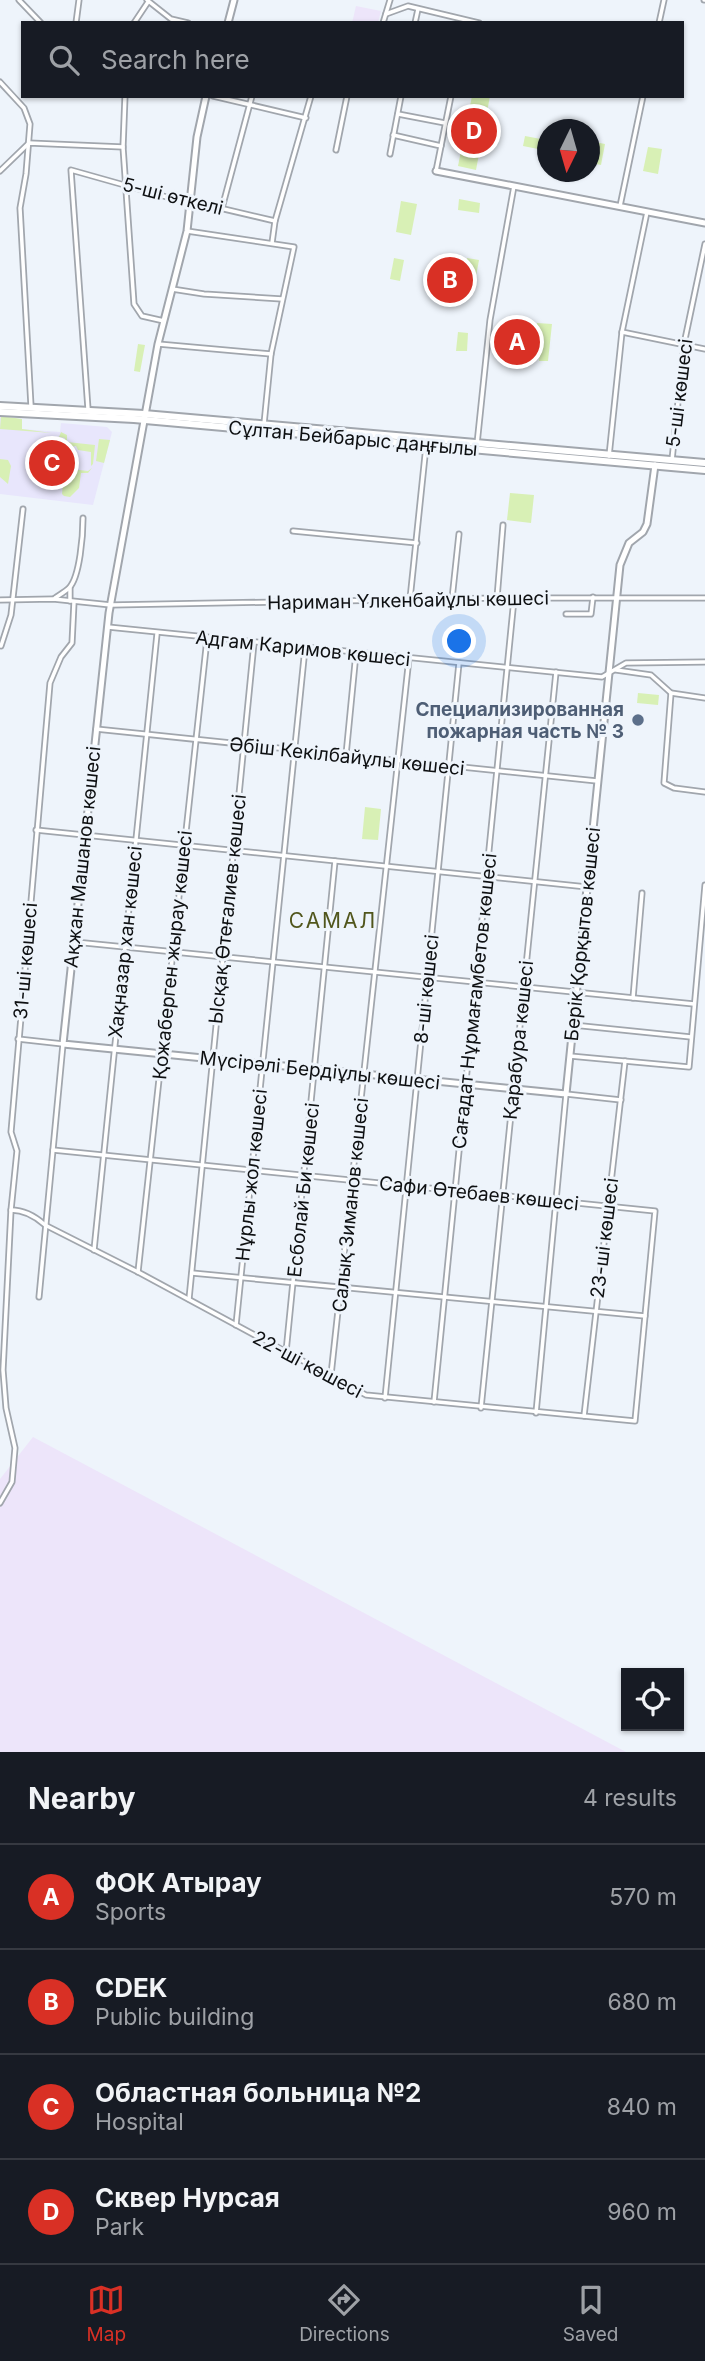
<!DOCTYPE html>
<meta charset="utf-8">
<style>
body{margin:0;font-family:Inter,sans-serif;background:#242831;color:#f1f3f6}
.controls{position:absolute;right:21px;bottom:21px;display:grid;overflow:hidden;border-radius:0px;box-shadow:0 2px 5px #0004}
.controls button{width:63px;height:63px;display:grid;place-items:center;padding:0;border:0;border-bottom:2px solid #363941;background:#171b24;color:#f1f3f6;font:35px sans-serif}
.compass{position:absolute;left:537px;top:119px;width:63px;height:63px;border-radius:50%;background:#171b24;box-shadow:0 2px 5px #0004;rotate:185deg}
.you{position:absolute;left:460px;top:642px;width:24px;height:24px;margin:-18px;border:5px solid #fff;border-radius:50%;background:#1a73e8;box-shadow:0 0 0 10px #1a73e833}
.badge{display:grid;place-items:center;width:46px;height:46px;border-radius:50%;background:#d93025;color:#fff;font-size:23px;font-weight:700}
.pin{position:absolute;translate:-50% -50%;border:4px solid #fff;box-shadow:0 2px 7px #0006}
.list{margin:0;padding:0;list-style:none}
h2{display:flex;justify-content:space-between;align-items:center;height:91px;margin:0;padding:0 28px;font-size:30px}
h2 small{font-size:23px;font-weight:400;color:#9ea1a6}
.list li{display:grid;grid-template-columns:46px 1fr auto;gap:21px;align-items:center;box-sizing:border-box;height:105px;padding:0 28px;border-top:2px solid #363941}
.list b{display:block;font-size:26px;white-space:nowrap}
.list p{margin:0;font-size:23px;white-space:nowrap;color:#9ea1a6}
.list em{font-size:23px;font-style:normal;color:#9ea1a6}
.icon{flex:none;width:38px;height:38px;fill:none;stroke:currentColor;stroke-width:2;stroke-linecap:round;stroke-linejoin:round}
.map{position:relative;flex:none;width:705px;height:1752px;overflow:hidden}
.search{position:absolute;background:#171b24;box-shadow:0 2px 5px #0004;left:21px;right:21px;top:21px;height:77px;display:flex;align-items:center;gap:18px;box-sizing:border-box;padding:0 24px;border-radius:0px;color:#9ea1a6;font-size:26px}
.sheet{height:511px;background:#171b24}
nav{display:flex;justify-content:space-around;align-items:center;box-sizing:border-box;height:98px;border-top:2px solid #363941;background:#171b24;font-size:19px;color:#9ea1a6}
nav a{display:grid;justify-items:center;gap:4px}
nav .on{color:#d93025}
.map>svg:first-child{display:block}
.industrial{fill:#ede5fa}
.medical{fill:#e8e6fc}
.green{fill:#d8f0b5}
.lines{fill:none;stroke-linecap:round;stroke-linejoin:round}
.street-casing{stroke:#a1a6ad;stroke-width:7}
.secondary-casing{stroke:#a1a6ad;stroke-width:9}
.primary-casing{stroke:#a1a6ad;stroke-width:10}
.street{stroke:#fff;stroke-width:3.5}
.secondary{stroke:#fff;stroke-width:5}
.primary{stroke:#fff;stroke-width:6}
.service-dot{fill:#5c6f8a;stroke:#eef4fb;stroke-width:2.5}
.labels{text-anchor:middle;stroke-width:6;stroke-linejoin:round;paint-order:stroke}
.street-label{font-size:19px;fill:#0e1012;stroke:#eef4fb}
.service-label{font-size:19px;font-weight:bold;fill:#4e5e75;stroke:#eef4fb;text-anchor:end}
.neighbourhood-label{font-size:21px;letter-spacing:2px;fill:#51561c;stroke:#eef4fb}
</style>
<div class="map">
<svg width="705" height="1752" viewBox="0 0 705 1752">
<rect width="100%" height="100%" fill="#eef4fb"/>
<g class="industrial">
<polygon points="356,6 381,11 378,23 352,23"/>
<polygon points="33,1437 626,1752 0,1752 0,1479"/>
</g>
<polygon class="medical" points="0,417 22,419 22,429 60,432 61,423 107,427 112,432 93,505 0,494"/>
<g class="green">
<polygon points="472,96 490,96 476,170 458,166"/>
<polygon points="525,136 546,140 543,150 523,146"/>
<polygon points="595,142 605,144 601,165 591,163"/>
<polygon points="648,147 662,149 658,174 643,171"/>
<polygon points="459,199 480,203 479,213 458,210"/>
<polygon points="401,201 417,204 411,235 396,232"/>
<polygon points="394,258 404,260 400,281 390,279"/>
<polygon points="467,258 479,260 475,281 464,279"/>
<polygon points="537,323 552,324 548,361 539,361 541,342 535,341"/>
<polygon points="458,332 468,333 467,351 456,351"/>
<polygon points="138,344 145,345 140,372 134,371"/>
<polygon points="1,416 22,419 22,429 52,433 0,429"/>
<polygon points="61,432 67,435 67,442 95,445 93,464 91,466 91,452 78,450 76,446 71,447 64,444 65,438 59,437"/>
<polygon points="99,439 110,440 104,463 96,461"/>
<polygon points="0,459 8,460 11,466 8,484 0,477"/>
<polygon points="92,468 88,473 81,473 79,488 70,497 64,496 62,494 64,473 68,473 70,469 88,471"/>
<polygon points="510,493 534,495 531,523 507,520"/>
<polygon points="638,693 659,695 658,705 637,703"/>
<polygon points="365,807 381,809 378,840 362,839"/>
</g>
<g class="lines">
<g class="street-casing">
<g id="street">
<polyline points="19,0 41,23"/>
<polyline points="147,0 171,19 188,23"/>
<polyline points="704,0 705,0"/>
<polyline points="386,14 408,6 479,23"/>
<polyline points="76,23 79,0"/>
<polyline points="134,23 148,2"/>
<polyline points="383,23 390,0"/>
<polyline points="415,23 418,9"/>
<polyline points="659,23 664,0"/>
<polyline points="0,82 24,108 30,124 26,174 20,208 31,406"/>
<polyline points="125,96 123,147 134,304 142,316 164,321"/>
<polyline points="213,96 306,118"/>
<polyline points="398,114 445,123"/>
<polyline points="393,135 441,146"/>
<polyline points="336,150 347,96"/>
<polyline points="390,154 401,96"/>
<polyline points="0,171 29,143 123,147"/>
<polyline points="436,171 451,96"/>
<polyline points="620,206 643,96"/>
<polyline points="222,208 252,96"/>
<polyline points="187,231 294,247 271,354 264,424"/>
<polyline points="272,243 275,221 311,96"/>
<polyline points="172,289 204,294 282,299"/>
<polyline points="622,332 705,349"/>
<polyline points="158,344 271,354"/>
<polyline points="88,409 71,170 181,201 190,201 275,221"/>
<polyline points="477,444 490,320 514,186"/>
<polyline points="609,456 622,332 647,212"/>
<polyline points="672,460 684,344 705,244"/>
<polyline points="293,531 417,543"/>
<polyline points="70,588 70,601"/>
<path d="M55 598C59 595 65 592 69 588 80 577 83 534 83 518"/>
<polyline points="497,598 503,525"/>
<polyline points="410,599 426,446"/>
<polyline points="452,599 459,534"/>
<polyline points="0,600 53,599 111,605 497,598 705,598"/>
<polyline points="566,614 591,614 593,597"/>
<polyline points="108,627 602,677 626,663 705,662"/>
<polyline points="1,646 11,615 23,509"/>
<polyline points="616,670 651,675 671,693 705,698"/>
<polyline points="671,693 664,783 674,788 705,792"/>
<polyline points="96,729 597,781"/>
<polyline points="346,755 356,653"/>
<polyline points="36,830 587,887"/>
<polyline points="75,942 694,1004"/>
<polyline points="633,998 642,893"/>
<polyline points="573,1025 691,1037"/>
<polyline points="18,1039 63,1044 39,1297"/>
<polyline points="570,1056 689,1067 705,885"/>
<path d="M11 1210C25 1210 35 1216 45 1225L138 1272 366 1395 635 1421 655 1211 53 1150"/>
<polyline points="94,1250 157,634"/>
<polyline points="138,1272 207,639"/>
<polyline points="192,1273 645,1316"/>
<polyline points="189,1299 254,643"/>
<polyline points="236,1325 305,648"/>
<polyline points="286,1352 335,861"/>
<polyline points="331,1375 409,658"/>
<polyline points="385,1398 459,663"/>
<polyline points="434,1402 514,599"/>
<polyline points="481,1408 556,672"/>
<polyline points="536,1413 566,1094 621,1100"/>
<polyline points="584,1416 625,1061"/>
<polyline points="0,1503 12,1482 15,1448 6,1408 3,1370 11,1210 17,1151 11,1132 50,683 61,657 72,643 74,602"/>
</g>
</g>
<g class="secondary-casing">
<g id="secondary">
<polyline points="228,23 234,0"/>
<polyline points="206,96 197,137 187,231 158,344 109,613 63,1044 566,1094 620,565 629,543 643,532 647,524 655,465"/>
<polyline points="436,171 705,223"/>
</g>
</g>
<g class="primary-casing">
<g id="primary">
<polyline points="0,406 144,414 705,463"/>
<polyline points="0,412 134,419 705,470"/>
</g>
</g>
<use href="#street" class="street"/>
<use href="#secondary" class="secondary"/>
<use href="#primary" class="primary"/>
</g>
<circle class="service-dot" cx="638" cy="720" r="7"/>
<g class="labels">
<g class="street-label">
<text transform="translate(173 196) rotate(14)" y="7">5-ші өткелі</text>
<text transform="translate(679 393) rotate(-83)" y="7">5-ші көшесі</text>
<text transform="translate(353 438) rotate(5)" y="7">Сұлтан Бейбарыс даңғылы</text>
<text transform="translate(408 600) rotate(-1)" y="7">Нариман Үлкенбайұлы көшесі</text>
<text transform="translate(303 648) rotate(6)" y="7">Адгам Каримов көшесі</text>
<text transform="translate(347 756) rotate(6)" y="7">Әбіш Кекілбайұлы көшесі</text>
<text transform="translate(82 857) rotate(-84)" y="7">Ақжан Машанов көшесі</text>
<text transform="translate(227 909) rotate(-84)" y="7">Ысқақ Өтеғалиев көшесі</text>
<text transform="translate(582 934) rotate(-84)" y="7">Берік Қорқытов көшесі</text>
<text transform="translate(125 942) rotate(-84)" y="7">Хақназар хан көшесі</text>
<text transform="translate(172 955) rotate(-84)" y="7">Қожаберген жырау көшесі</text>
<text transform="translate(25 961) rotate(-85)" y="7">31-ші көшесі</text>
<text transform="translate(426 989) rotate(-84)" y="7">8-шi көшесi</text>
<text transform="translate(474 1001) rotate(-84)" y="7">Сағадат Нұрмағамбетов көшесі</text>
<text transform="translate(518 1040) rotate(-84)" y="7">Қарабура көшесі</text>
<text transform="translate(320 1070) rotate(6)" y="7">Мүсірәлі Бердіұлы көшесі</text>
<text transform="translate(251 1175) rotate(-84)" y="7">Нұрлы жол көшесі</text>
<text transform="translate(303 1190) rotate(-84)" y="7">Есболай Би көшесі</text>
<text transform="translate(479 1193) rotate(6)" y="7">Сафи Өтебаев көшесі</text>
<text transform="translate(350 1205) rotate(-84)" y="7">Салық Зиманов көшесі</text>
<text transform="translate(604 1238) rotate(-83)" y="7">23-шi көшесi</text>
<text transform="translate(308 1364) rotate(28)" y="7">22-ші көшесі</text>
</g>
<g class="service-label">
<text x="624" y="716">Специализированная<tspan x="624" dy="22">пожарная часть № 3</tspan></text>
</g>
<g class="neighbourhood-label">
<text x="333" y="928">САМАЛ</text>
</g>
</g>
</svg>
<div class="controls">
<button><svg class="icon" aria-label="locate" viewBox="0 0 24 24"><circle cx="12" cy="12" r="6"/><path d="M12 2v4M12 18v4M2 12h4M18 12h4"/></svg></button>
</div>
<svg class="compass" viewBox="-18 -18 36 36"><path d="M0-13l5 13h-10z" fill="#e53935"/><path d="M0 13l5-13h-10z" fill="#9ea1a6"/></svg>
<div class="you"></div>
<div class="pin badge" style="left:517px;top:342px">A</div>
<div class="pin badge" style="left:450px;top:280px">B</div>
<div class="pin badge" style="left:52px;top:463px">C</div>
<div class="pin badge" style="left:474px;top:131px">D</div>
<div class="search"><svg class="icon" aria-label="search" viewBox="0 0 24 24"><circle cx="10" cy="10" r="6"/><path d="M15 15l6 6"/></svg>Search here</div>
</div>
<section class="sheet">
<h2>Nearby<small>4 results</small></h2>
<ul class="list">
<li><span class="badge">A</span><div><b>ФОК Атырау</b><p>Sports</p></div><em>570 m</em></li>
<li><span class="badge">B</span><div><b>CDEK</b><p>Public building</p></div><em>680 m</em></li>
<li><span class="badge">C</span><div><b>Областная больница №2</b><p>Hospital</p></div><em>840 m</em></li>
<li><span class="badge">D</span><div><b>Сквер Нурсая</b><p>Park</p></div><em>960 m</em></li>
</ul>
</section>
<nav>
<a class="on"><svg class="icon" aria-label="map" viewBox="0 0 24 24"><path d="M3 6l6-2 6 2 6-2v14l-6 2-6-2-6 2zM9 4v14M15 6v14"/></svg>Map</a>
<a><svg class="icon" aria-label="directions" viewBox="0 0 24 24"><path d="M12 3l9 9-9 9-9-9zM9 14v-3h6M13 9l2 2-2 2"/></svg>Directions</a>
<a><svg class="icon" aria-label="saved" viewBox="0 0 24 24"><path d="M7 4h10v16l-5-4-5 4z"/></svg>Saved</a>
</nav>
